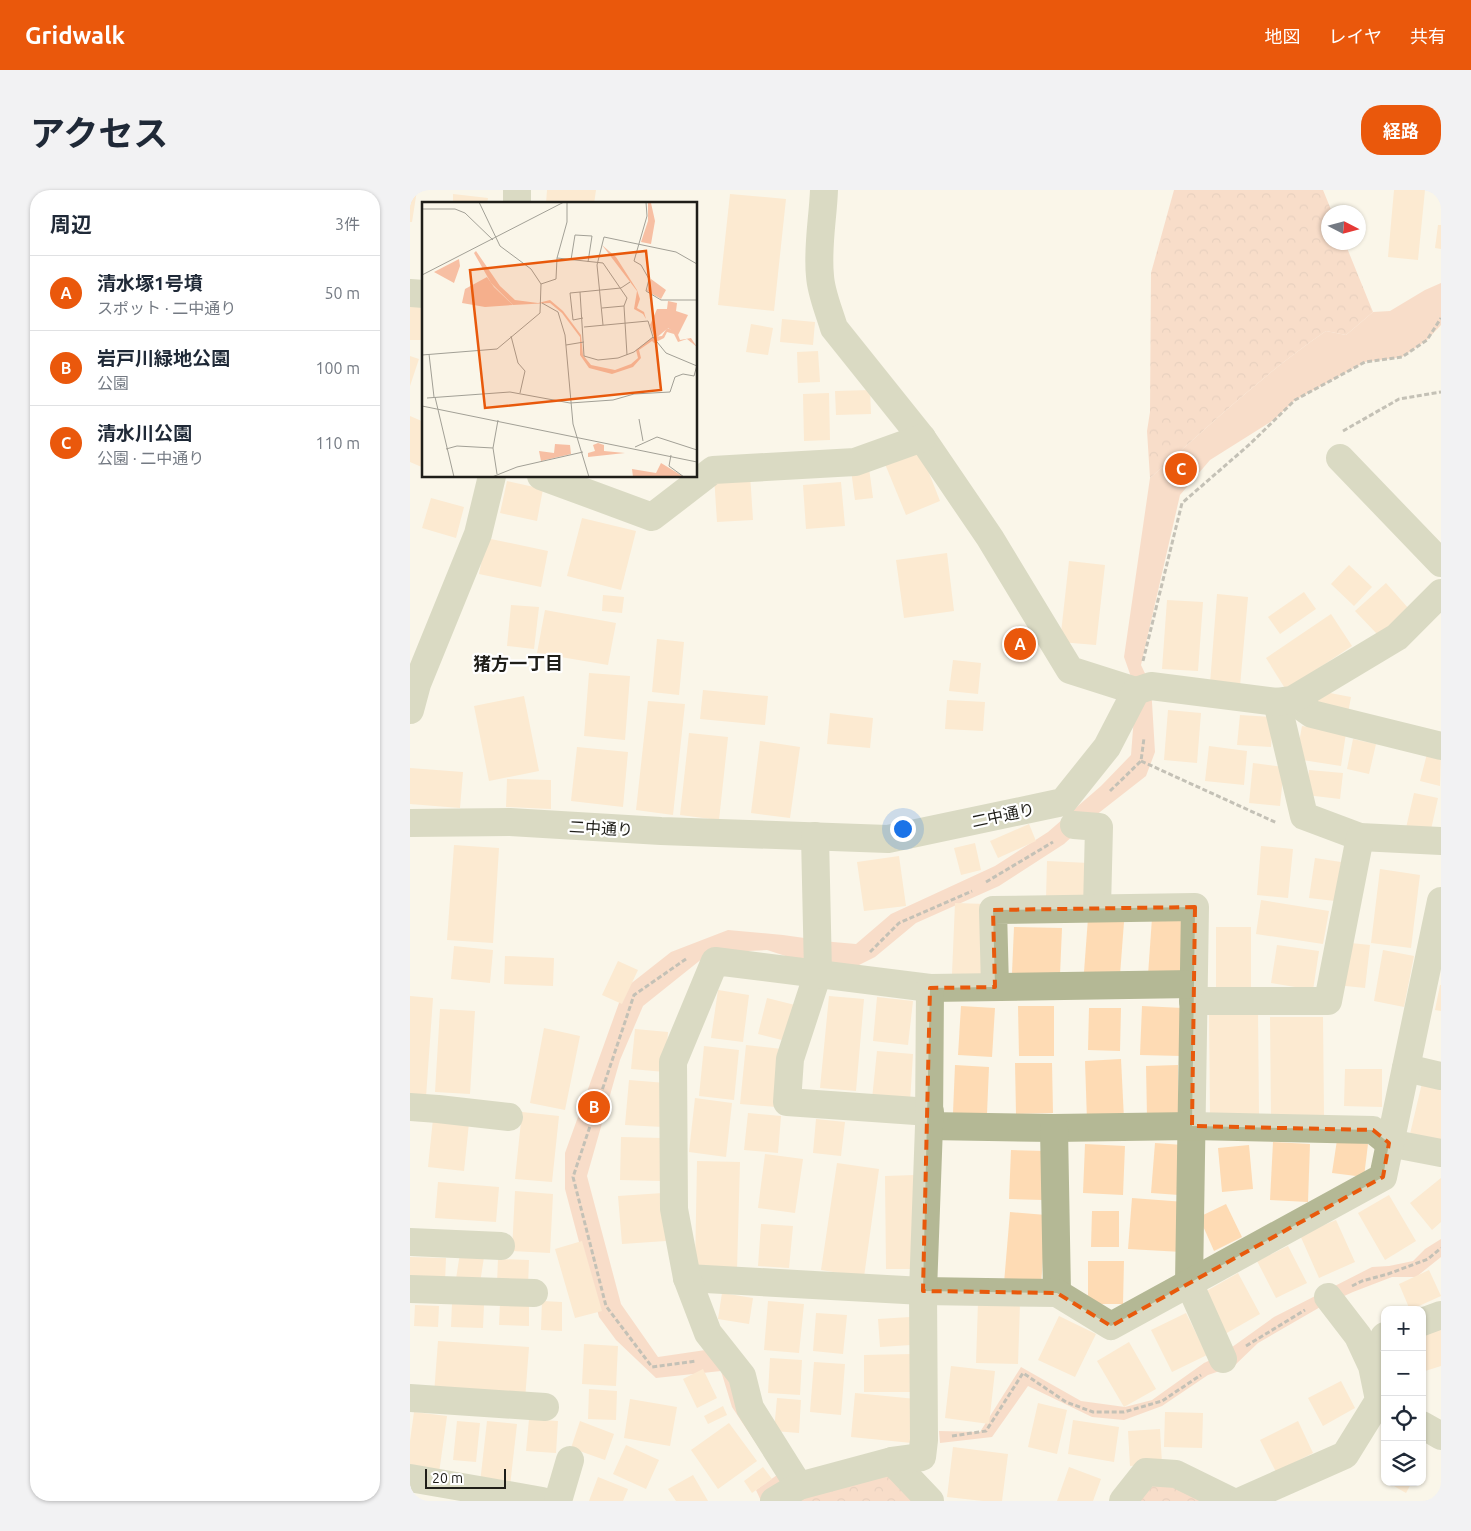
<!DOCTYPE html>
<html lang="ja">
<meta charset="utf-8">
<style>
body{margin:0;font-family:Ubuntu,"Noto Sans JP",sans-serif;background:#f2f2f3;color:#1f2937}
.controls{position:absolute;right:15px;bottom:15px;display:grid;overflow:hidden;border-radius:10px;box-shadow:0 1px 4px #0004}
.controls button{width:45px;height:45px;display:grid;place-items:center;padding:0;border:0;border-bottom:1px solid #e0e1e3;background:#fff;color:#1f2937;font:25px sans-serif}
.compass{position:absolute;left:911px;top:15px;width:45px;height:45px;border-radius:50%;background:#fff;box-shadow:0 1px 4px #0004;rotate:96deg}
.scale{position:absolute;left:15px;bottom:12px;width:81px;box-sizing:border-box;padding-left:5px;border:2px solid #1f1e19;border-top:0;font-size:14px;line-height:18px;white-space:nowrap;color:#1f1e19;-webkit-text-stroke:4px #fff;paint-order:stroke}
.you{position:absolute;left:492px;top:638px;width:18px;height:18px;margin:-12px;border:4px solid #fff;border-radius:50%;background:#1a73e8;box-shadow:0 0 0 8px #1a73e833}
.badge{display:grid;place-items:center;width:32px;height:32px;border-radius:50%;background:#ea580c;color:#fff;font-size:16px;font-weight:700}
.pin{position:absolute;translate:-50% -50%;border:2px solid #fff;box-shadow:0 1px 5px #0006}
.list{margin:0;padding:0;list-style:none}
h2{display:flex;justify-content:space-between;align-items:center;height:65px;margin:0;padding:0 20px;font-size:21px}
h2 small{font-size:16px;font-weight:400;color:#747a83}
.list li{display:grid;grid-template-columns:32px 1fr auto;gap:15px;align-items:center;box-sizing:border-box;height:75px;padding:0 20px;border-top:1px solid #e0e1e3}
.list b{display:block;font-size:19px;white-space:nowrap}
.list p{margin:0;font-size:16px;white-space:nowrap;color:#747a83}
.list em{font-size:16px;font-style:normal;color:#747a83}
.icon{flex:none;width:28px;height:28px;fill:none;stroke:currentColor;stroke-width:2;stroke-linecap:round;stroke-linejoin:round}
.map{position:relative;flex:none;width:1031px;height:1311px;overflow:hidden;border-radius:20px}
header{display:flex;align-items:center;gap:30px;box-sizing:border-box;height:70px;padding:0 25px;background:#ea580c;color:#fff}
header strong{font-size:24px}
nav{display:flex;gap:28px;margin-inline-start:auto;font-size:18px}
.intro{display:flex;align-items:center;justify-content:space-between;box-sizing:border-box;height:120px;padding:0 30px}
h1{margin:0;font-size:35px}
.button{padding:12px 22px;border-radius:20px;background:#ea580c;color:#fff;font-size:18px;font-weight:700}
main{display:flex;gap:30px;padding:0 30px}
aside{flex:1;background:#fff;border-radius:20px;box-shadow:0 1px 4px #0004}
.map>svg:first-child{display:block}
.forest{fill:url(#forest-crowns)}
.park{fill:#f7bfa3}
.building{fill:#fedbb4}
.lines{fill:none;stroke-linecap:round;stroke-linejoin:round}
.path{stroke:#848279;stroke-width:3;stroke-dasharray:5 2.5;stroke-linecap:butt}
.minor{stroke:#b4b895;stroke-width:28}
.marked{fill:none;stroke:#e8590c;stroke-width:4;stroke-dasharray:10 6;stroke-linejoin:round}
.labels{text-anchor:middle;stroke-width:4.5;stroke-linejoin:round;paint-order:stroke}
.street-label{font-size:16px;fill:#1f1e19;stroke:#fff}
.neighbourhood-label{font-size:18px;font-weight:bold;fill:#1f1e19;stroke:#fff}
.inset-road{fill:none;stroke:#a2a096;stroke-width:1}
.view{fill:#e8590c;fill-opacity:0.15;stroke:#e8590c;stroke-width:2.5}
.inset-edge{fill:none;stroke:#1f1e19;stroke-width:2.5}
</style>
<header>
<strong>Gridwalk</strong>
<nav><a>地図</a><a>レイヤ</a><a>共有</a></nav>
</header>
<div class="intro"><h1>アクセス</h1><a class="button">経路</a></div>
<main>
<aside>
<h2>周辺<small>3件</small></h2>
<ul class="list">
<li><span class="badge">A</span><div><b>清水塚1号墳</b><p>スポット · 二中通り</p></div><em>50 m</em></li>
<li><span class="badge">B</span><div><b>岩戸川緑地公園</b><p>公園</p></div><em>100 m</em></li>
<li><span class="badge">C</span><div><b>清水川公園</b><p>公園 · 二中通り</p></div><em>110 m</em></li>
</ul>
</aside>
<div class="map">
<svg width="1031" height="1311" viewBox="0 0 1031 1311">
<defs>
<pattern id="forest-crowns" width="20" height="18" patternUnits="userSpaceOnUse" patternTransform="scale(1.25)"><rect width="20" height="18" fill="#f7bfa3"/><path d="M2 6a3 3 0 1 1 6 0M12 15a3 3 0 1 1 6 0" fill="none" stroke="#d3a48c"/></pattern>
</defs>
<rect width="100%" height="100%" fill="#faf6e9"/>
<g class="forest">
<path d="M764 0H913L922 22H918V52L935 53 963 122 936 145 916 141C853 184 797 238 740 288L737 241 740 222 741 83Z"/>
<polygon points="482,1280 510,1311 378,1311"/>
<polygon points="738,1287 809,1311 719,1311"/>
</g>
<g class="park">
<path d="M1031 93V135L1017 150 992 167 955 172 885 210 865 229 800 270 770 305 731 475 741 496 745 562 736 586 681 629 654 654 589 696 506 733 465 767 445 777 391 771 357 760 317 762 293 768 233 816 210 870 177 986 211 1114 248 1167 309 1158 389 1296 351 1311 346 1300 367 1285 322 1217 311 1181 246 1188 206 1150 189 1127 155 999V963L214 799 261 762 318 740 373 745 423 752 446 754 481 724 585 676 638 642 691 596 721 565 726 501 714 467 740 288C797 238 853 184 916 141L936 145 963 122 980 121 1015 100Z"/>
<polygon points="1031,1049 1031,1067 1006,1087 982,1087 943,1102 912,1116 848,1153 824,1176 798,1185 752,1216 714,1230 682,1227 618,1196 582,1247 530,1253 529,1241 570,1242 611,1177 671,1211 715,1217 742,1210 794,1173 811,1165 864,1127 962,1077 979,1076 1003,1071 1015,1059"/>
</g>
<g class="building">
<polygon points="0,0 7,0 2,32 0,32"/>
<polygon points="137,0 186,0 184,14 136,14"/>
<polygon points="984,0 1015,0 1008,70 978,67"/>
<polygon points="43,4 78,8 77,14 43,14"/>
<polygon points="320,4 376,9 364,121 308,115"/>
<polygon points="1028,35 1031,35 1031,59 1025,58"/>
<polygon points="0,115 14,116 14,150 0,150"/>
<polygon points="372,129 405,132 403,155 370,152"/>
<polygon points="341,134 363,138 358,165 336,162"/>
<polygon points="408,161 410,192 388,193 387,162"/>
<polygon points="0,166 9,169 0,196"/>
<polygon points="460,200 461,224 426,225 425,201"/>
<polygon points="419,203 420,250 394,251 393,204"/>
<polygon points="0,226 14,232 14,278 0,272"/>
<polygon points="510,260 530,311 496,325 475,274"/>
<polygon points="459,278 463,308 445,310 441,280"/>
<polygon points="340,284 343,330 307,332 304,286"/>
<polygon points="97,291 133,299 127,331 90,323"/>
<polygon points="431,292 435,336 396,339 393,295"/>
<polygon points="21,308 54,317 46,348 12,338"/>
<polygon points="172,328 226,341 211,400 157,386"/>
<polygon points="76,348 138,361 131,397 69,384"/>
<polygon points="537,363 544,421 494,428 486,370"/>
<polygon points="659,371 695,375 686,455 650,452"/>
<polygon points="939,375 962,397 944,416 921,394"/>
<polygon points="976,393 999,419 969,446 945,421"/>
<polygon points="894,402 906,419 870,444 858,427"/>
<polygon points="807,404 838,407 830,496 800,494"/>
<polygon points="193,405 214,407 212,423 192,421"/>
<polygon points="757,410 793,412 788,481 752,479"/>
<polygon points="101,415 129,417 124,459 97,456"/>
<polygon points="135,420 206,433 198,475 127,463"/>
<polygon points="921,424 942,456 876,500 856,468"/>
<polygon points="247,449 274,452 269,505 242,502"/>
<polygon points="543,470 571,473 568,504 539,501"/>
<polygon points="179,483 220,486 215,550 174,546"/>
<polygon points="293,500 358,506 355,535 290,529"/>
<polygon points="904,500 941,507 938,523 901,516"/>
<polygon points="114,506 129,581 79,591 64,516"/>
<polygon points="537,510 575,512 573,541 535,539"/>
<polygon points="238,511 275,514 263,625 226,620"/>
<polygon points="758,520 791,523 787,573 754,570"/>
<polygon points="420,523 463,528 460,558 417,554"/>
<polygon points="830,525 863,527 861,557 827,555"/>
<polygon points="892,536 936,543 931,576 886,569"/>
<polygon points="279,543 318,547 309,630 270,625"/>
<polygon points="943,549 966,554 959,584 937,579"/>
<polygon points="350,551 390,557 380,628 341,623"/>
<polygon points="799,556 837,561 834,595 795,591"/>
<polygon points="1019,556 1031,559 1030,596 1010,591"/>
<polygon points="167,557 218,562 213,617 161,611"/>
<polygon points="843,573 874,577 870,616 839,613"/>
<polygon points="0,578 53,582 50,618 0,614"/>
<polygon points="899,580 933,583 930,609 896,605"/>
<polygon points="97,589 141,590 141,619 96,617"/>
<polygon points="1004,603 1028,608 1020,644 996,638"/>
<polygon points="619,634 626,651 588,668 580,651"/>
<polygon points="565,653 571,680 551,685 544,658"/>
<polygon points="44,655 89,658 83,753 37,750"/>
<polygon points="851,656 883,659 878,708 847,705"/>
<polygon points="489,666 496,716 454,721 447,672"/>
<polygon points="905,668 931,672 925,711 899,708"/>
<polygon points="637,671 679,673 678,711 636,709"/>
<polygon points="970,679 1010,685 1001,758 961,753"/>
<polygon points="851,710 919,721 913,754 846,744"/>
<polygon points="545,713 576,714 572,786 542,784"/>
<polygon points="678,728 714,732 710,785 674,782"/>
<polygon points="742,728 775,730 771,787 738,785"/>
<polygon points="604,737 652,738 650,785 602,783"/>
<rect x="806" y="737" width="35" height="60"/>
<polygon points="931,752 960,755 955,798 926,795"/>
<polygon points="867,755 909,761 903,800 861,793"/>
<polygon points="44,756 83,760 80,793 41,789"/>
<polygon points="973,760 1004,766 994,817 964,811"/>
<polygon points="95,766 144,768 143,796 94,794"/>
<polygon points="208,771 228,780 212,814 192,805"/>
<polygon points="1030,795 1031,795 1031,821 1025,820"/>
<polygon points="308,800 339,805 333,852 301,848"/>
<polygon points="0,806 23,808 16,907 0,905"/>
<polygon points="419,806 454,809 446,901 410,898"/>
<polygon points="467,807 503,811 498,855 463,851"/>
<polygon points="357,808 385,815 376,851 348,844"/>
<polygon points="551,816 585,818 582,867 548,865"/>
<polygon points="608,816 644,816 644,866 609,866"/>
<polygon points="732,816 773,818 771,866 730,865"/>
<polygon points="679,818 711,818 710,861 678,860"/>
<polygon points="30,819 65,821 60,904 25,902"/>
<polygon points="848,821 849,925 800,925 799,822"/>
<polygon points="860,827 913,827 914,926 861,927"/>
<polygon points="134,838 170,846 155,920 120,913"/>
<polygon points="225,839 258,842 255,882 221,879"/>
<polygon points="336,855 372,859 366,917 330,914"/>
<polygon points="294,856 329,860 324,910 289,906"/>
<polygon points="467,861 503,864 500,912 462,909"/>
<polygon points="711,869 714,929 677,931 675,871"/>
<polygon points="605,873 642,873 643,923 606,924"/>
<polygon points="545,875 579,877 577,924 543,923"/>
<polygon points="768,875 768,926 737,927 736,876"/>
<polygon points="935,879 972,879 972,917 934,916"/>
<polygon points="219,890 256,893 253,937 215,935"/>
<polygon points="1012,893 1031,898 1031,951 1000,944"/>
<polygon points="285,908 322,913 316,967 279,962"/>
<polygon points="112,922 149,926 142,992 105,989"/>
<polygon points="338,923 371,926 368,963 334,960"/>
<polygon points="23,929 59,933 54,981 18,977"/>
<polygon points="406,929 435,932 431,966 403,963"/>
<polygon points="211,947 252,948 250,991 210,990"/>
<polygon points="927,950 958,954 954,987 922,983"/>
<polygon points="863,952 900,954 898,1012 860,1010"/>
<polygon points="745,953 773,955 769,1005 741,1003"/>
<polygon points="675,954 715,956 713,1005 673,1003"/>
<polygon points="839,955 843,999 812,1002 808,958"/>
<polygon points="601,960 635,961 633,1010 599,1009"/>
<polygon points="355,964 393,969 385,1023 348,1018"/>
<polygon points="287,971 330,972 327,1080 285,1079"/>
<polygon points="427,973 469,979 454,1087 411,1080"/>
<polygon points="505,985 507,1079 476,1079 475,986"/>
<polygon points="1031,988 1031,1032 1022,1040 1000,1013"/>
<polygon points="28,992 89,997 86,1032 25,1028"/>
<polygon points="105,1001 143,1004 140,1063 102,1061"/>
<polygon points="253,1003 256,1051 212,1054 208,1006"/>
<polygon points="979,1005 1006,1051 975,1070 948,1023"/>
<polygon points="722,1008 775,1012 772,1062 718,1059"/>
<polygon points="816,1014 832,1047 804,1061 789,1027"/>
<polygon points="682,1021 709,1021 709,1057 681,1057"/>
<polygon points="600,1022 636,1025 631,1096 594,1093"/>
<polygon points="926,1030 945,1072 909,1088 890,1045"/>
<polygon points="351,1034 383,1036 379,1078 348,1076"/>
<polygon points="172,1051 192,1121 165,1128 145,1059"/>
<polygon points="878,1056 897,1093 866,1108 847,1071"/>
<polygon points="50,1063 74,1067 70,1093 46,1089"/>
<polygon points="0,1067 36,1068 35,1091 0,1090"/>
<polygon points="88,1069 119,1070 118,1096 87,1094"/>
<polygon points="678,1071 714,1071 713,1114 678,1114"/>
<polygon points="1019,1080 1031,1106 1000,1120 989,1094"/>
<polygon points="828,1083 850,1124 815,1144 793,1103"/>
<polygon points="312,1103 343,1108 339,1134 308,1129"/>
<polygon points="132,1111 152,1112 152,1141 131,1140"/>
<polygon points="358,1111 394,1114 389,1163 354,1160"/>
<polygon points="568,1112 610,1113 608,1174 566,1173"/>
<polygon points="90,1113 119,1114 119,1136 89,1135"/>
<polygon points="42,1114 74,1115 73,1138 41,1137"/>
<polygon points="5,1115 29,1116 28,1137 4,1136"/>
<polygon points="406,1123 437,1125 433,1164 403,1161"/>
<polygon points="776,1123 797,1165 762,1182 741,1140"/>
<polygon points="649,1126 686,1144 665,1187 628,1170"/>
<polygon points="500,1127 501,1155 470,1157 468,1129"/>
<polygon points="1031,1136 1031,1176 1012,1182 1012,1138"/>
<polygon points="28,1151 119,1157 115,1210 24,1204"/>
<polygon points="719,1152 746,1199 714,1217 687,1171"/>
<polygon points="174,1154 208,1156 206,1196 172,1194"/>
<polygon points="502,1164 503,1202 454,1202 454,1165"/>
<polygon points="360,1168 392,1170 390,1205 358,1203"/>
<polygon points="404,1172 435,1174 431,1225 400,1222"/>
<polygon points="541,1176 585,1181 579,1234 535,1228"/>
<polygon points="293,1179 307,1208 287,1218 273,1189"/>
<polygon points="931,1191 945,1218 913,1236 898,1208"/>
<polygon points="179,1199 207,1201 206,1230 178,1229"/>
<polygon points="445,1203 506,1209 502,1253 441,1247"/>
<polygon points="367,1208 391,1210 389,1243 364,1241"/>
<polygon points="220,1209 267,1217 260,1256 214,1248"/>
<polygon points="628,1213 657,1220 647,1264 618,1257"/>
<polygon points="313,1216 317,1225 298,1234 294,1226"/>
<polygon points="4,1222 37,1226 29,1283 0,1279 0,1251"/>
<polygon points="755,1222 793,1223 792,1258 754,1257"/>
<polygon points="119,1229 148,1231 146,1263 116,1261"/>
<polygon points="663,1230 709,1237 704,1272 658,1264"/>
<polygon points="47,1231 70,1233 66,1272 43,1270"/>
<polygon points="77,1231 107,1234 100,1296 70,1293"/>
<polygon points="170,1231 204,1244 195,1270 161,1258"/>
<polygon points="888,1231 903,1263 866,1282 850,1250"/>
<polygon points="319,1233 347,1271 308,1299 281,1260"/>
<polygon points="750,1239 752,1274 720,1276 718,1241"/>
<polygon points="216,1255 249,1270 236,1299 203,1284"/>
<polygon points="543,1257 598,1264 592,1311 573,1311 537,1307"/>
<polygon points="353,1277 362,1289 342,1303 334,1291"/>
<polygon points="659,1277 691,1289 683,1311 647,1311"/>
<polygon points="283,1285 298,1311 266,1311 258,1299"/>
<polygon points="188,1287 218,1299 213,1311 179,1311"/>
<polygon points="977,1292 1002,1292 996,1303"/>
</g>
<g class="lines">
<g class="path">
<polyline points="933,241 989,209 1031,202"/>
<polyline points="733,471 772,313 840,254 885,210 955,172 992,167 1017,150 1031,128"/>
<polyline points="731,571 867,633"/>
<polyline points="700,601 731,571 734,548"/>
<polyline points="576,692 643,652"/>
<polyline points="460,762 489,733 562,701"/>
<polyline points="276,769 224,805 163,987 196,1116 242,1177 286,1171"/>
<polyline points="942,1096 952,1091 978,1084 1018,1069 1031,1058"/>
<polyline points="836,1156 895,1120"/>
<polyline points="542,1246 576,1241 613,1183 656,1212 683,1222 714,1222 752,1211 791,1185"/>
</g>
<g class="minor">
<path d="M414 0C413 28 407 57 410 86 411 103 419 121 424 138L512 248 580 348 660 480 726 501"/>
<polyline points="107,14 107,0"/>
<polyline points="0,103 14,104"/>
<polyline points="930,268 1031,373"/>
<polyline points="131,286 242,327 303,280 445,272 512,248"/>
<polyline points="882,510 902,524 1031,556"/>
<polyline points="867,512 894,626 950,647 1031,651"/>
<polyline points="0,520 7,494 68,344 82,286"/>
<polyline points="0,633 100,632 251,641 478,649 653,612 697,557 726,501 741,496 867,512 882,510 987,447 1031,403"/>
<polyline points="664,635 689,637 687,718"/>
<polyline points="405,646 408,783 380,869 377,912 520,922"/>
<polyline points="585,797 583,720 785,717 779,1093 813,1169"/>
<polyline points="783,811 918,811 950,647"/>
<polyline points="996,878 1031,886"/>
<polyline points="0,917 28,919 99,927"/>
<polyline points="519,936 644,938 782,936 963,940 979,953 1031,963"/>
<polyline points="644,938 647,1103"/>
<polyline points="0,1052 91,1056"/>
<polyline points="277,1088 513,1101 647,1103 701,1136 973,987 1031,711"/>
<polyline points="0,1099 124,1103"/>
<polyline points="1012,1132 1031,1125"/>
<polyline points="974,1147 975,1146"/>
<polyline points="0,1208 135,1217"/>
<polyline points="1012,1235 1031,1246"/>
<polyline points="482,1271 520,1311"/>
<polyline points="0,1288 132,1311"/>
<polyline points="389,1296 340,1218 332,1186 298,1143 277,1088 264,1019 263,872 305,771 520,798 783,794"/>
<polyline points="148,1311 160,1270"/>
<polyline points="364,1311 389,1296 482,1271 512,1267 514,1250 513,1101 519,936 520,798"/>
<polyline points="713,1311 736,1282 766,1284 821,1311"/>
<polyline points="831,1311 935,1265 969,1210 962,1176 948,1146 918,1107"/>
</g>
</g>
<path d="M0 0H1031V1311H0ZM785 717 782 936 963 940 979 953 973 987 701 1136 647 1103 513 1101 520 798 585 797 583 720Z" fill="#faf6e9" fill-opacity=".55" fill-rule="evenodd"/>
<path class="marked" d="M785 717 782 936 963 940 979 953 973 987 701 1136 647 1103 513 1101 520 798 585 797 583 720Z"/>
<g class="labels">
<g class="street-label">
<text transform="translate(593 625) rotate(-12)" y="6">二中通り</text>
<text transform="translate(191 638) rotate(3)" y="6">二中通り</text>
</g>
<g class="neighbourhood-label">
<text x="108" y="480">猪方一丁目</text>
</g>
</g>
<g transform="translate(12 12)">
<rect width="275" height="275" fill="#faf6e9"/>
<path d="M226 0H236L229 1 233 19 229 42 219 40 226 19Z" fill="#f7bfa3"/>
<path d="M37 57 38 64 32 81 12 70ZM65 75 72 85 91 103 63 105 40 101 43 87ZM229 77 244 88 239 97 225 89ZM246 99 255 101 254 109 266 113 256 133 246 126 233 137 228 123 235 107H245ZM176 241 182 243V249L203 251 166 255V251L173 249 171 243ZM133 242 148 243 149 252 119 259 117 249 132 251Z" fill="#f7bfa3"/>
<path d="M180 43 194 55 215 88 218 97 215 106 222 110 224 117 221 112 212 107 215 89ZM54 49 78 84 93 98 116 101 128 98 141 109 159 133 161 153 169 163 193 168 209 162 216 156 214 148 231 135 240 134 245 126 255 130 258 138 269 136 275 145 265 137 256 140 252 132 245 130 242 136 232 141 230 139 217 148 219 156 211 165 190 172 167 166 158 153V135L140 111 128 101 91 103 69 81 52 51ZM239 261 262 275H211L210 267 234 271Z" fill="#f7bfa3"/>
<path class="inset-road" d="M57 0 78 44 109 67 119 82M224 0 225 14 212 59 219 63 227 77 224 89 239 98H275M0 7H33L43 11 71 38M135 56 181 61 205 96 202 104 205 153M149 58 153 33 170 34 166 60M0 73 142 0M119 82 134 77 135 56 145 20V0M158 90 162 154 176 158 196 156 212 150 231 135M120 101 136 110 143 133 151 222 167 275M180 106 202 104M161 116 151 118 148 91 199 86 208 80M181 123 175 63 182 35 254 50 275 62M162 125 226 119 231 135 244 151 275 164M89 134 96 161 103 169 98 191M144 143 162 140M7 152 12 195M0 153 75 147 118 111 119 82M13 195 32 275M5 196 88 190 148 201 191 198 212 192 248 190 253 175 261 172 272 174 275 163M0 204 275 260M217 217 221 239M213 245 235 235 275 248M24 247 35 244 71 246M249 253 247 264 262 275M75 272 71 246 76 218M70 275 95 265 161 250"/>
<path class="view" d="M224 49 239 188 63 206 48 68Z"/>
<rect width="275" height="275" class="inset-edge"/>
</g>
</svg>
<div class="controls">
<button>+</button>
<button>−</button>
<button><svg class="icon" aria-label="locate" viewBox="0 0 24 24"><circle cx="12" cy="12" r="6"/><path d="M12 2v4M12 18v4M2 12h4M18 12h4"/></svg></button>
<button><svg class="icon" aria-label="layers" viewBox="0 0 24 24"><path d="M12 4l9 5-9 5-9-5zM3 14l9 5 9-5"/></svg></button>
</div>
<svg class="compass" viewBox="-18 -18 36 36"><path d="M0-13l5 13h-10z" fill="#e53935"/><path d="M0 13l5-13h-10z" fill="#747a83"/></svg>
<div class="scale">20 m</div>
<div class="you"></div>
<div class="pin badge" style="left:610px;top:454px">A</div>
<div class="pin badge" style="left:184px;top:917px">B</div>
<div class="pin badge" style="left:771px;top:279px">C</div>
</div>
</main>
